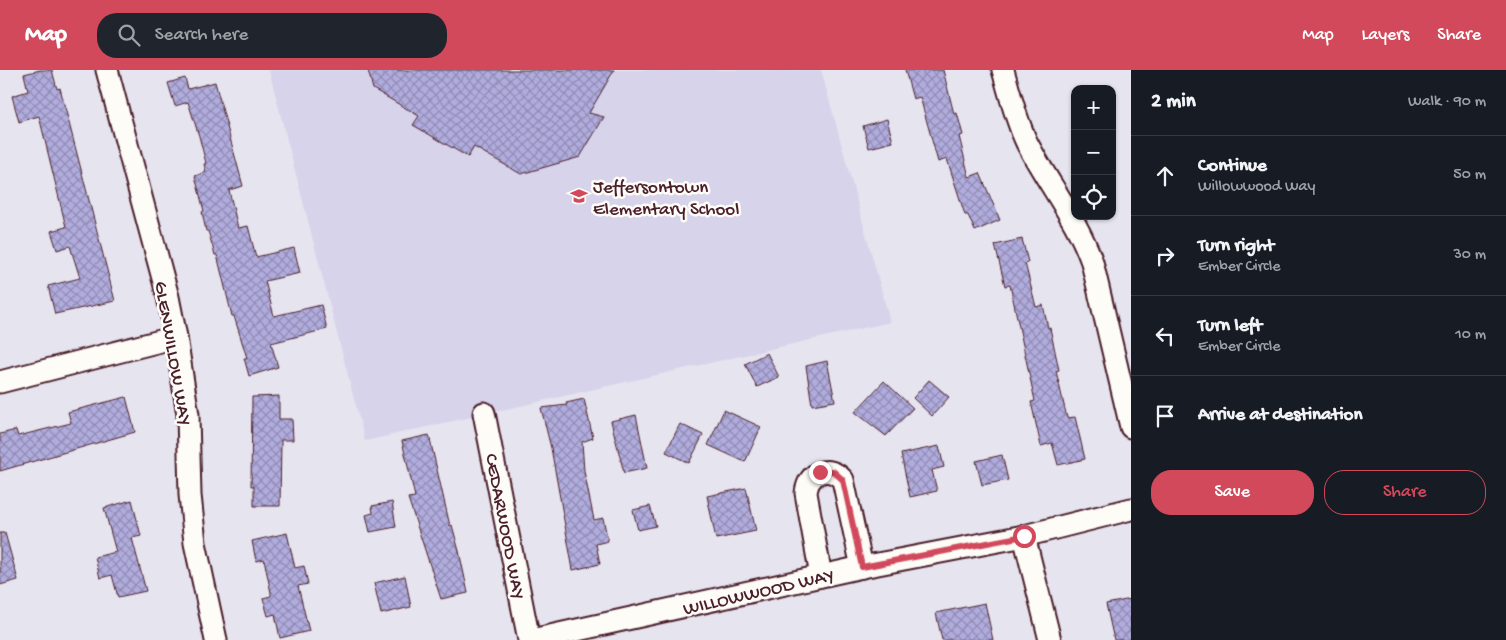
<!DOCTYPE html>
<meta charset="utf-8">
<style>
body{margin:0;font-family:"Gochi Hand",sans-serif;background:#20242c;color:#f1f3f6}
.controls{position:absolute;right:15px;top:15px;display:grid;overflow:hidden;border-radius:10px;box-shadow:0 1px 4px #0004}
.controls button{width:45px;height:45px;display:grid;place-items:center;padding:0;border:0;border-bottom:1px solid #363941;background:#171b24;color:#f1f3f6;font:25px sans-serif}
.stop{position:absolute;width:15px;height:15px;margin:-11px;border:4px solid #d1495b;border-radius:50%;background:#fff}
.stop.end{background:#d1495b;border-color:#fff;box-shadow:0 1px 5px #0008}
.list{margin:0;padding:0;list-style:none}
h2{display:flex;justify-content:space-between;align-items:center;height:65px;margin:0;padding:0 20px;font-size:21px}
h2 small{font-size:16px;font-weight:400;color:#9ea1a6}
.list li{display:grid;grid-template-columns:32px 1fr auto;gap:15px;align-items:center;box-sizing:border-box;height:80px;padding:0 20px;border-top:1px solid #363941}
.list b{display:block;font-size:19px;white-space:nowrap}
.list p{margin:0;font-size:16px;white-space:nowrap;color:#9ea1a6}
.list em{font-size:16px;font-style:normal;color:#9ea1a6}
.actions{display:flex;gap:10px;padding:15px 20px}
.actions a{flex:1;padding:11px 0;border:1px solid #d1495b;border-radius:20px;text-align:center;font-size:18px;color:#d1495b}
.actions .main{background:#d1495b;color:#fff}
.icon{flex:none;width:28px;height:28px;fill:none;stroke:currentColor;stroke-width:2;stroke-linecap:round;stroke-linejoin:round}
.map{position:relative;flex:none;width:1131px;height:570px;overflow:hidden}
header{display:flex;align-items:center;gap:30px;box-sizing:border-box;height:70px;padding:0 25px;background:#d1495b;color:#fff}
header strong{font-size:24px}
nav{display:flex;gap:28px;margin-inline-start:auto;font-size:18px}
.search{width:350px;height:45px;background:#20242c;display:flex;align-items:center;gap:12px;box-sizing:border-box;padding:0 18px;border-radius:20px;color:#9ea1a6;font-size:19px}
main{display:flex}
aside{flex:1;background:#171b24}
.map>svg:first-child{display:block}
.built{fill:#d6d3ea}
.building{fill:url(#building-cross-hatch);stroke:#4a1f2b}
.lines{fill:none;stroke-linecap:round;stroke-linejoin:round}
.minor-casing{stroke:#4a1f2b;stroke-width:25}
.minor{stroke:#fdfcf7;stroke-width:21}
.route{stroke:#d1495b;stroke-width:6}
.labels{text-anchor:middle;stroke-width:5;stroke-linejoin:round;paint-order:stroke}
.poi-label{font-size:19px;fill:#4a1f2b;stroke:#fdfcf7;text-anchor:start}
.street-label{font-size:19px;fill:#4a1f2b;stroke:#fdfcf7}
</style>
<header>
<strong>Map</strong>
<div class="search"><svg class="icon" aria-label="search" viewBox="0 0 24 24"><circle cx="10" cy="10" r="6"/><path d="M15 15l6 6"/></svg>Search here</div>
<nav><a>Map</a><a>Layers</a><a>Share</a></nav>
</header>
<main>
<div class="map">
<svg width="1131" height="570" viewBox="0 0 1131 570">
<defs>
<pattern id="building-cross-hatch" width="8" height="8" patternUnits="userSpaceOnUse" patternTransform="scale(1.25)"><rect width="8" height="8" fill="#b0acdd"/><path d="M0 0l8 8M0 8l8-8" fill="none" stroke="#918bb3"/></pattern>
</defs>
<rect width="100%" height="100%" fill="#e6e4ef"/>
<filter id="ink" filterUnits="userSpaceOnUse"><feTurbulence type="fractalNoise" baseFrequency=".02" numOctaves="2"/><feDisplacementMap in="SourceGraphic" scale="10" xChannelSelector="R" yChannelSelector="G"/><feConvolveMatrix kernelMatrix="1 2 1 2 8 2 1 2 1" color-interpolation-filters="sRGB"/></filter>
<g filter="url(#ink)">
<polygon class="built" points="269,0 821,0 890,252 365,371"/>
<g class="building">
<polygon points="40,0 52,0 57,19 60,18 115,231 55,244 48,216 80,208 70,176 57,180 51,161 66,157 39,46 19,52 12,26 28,21 24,4"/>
<polygon points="368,0 614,0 589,43 604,47 580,87 521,104 474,77 468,87 413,55 419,46 373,19"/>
<polygon points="905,0 943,0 954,44 957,43 963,65 959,66 969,107 980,103 1000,150 975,161 968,145 965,145 947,89 938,92 920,27 913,29"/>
<polygon points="185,8 188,19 215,12 243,116 229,120 238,158 248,156 256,187 294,178 300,203 265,211 274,246 321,235 327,259 271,273 278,297 249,306 244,288 247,288 234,246 232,246 217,185 215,185 208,161 206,161 202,142 204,141 195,106 206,102 204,94 206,93 199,66 188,32 175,36 168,13"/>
<polygon points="887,49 893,72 869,78 863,56"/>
<polygon points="1022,169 1028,192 1025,193 1036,237 1043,235 1048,258 1050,258 1059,300 1056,301 1067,348 1075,347 1085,389 1058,395 1052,373 1041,376 1031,332 1035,331 1010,215 1005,216 995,175"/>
<polygon points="767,283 779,307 757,317 745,294"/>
<polygon points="827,291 835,331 812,335 806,296"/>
<polygon points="929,310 949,327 932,346 913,328"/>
<polygon points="884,311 913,338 886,366 855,342"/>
<polygon points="279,326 279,349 292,349 293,370 281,370 280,436 254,436 254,416 251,416 252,327"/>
<polygon points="126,327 135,362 0,401 0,364 16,360 18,366 71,353 68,342"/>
<polygon points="584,329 593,368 582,372 584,401 594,450 603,448 608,471 596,474 600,494 573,500 551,378 541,338 567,335 566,333"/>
<polygon points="724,340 761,357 745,392 708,375"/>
<polygon points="636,345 647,398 624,403 611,351"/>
<polygon points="680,354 703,365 689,393 666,382"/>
<polygon points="429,365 450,456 452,455 459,481 468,523 441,529 408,428 415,427 402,371"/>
<polygon points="939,376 944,397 932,400 937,421 910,427 901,384"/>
<polygon points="1002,385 1008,410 982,415 976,391"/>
<polygon points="746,418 756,461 716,469 707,426"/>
<polygon points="132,430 141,466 132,468 146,521 118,527 112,505 100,508 95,487 116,482 104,438"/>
<polygon points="392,432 396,457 370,462 366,445 373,443 372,436"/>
<polygon points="650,436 656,456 638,460 633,440"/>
<polygon points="0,463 5,463 18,510 0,515"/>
<polygon points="287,463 295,498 304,496 308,514 298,516 309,561 280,568 275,544 268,546 263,528 271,526 271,523 264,489 256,491 252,471"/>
<polygon points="405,506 411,537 381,544 374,513"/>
<polygon points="1131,529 1131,570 1114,570 1106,534"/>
<polygon points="985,533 993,570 942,570 936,543"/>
</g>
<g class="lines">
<g class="minor-casing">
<g id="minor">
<polyline points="107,0 168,227 176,267 188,345 190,425 195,473 216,570"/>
<path d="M1003 0C1010 25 1016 50 1027 73 1048 114 1077 149 1092 192L1131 357"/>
<polyline points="0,312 176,267"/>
<polyline points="484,343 529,570"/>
<polyline points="1024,466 1050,570"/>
<path d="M821 506 806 423C808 402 829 394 843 410L862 497"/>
<polyline points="532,570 862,497 1024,466 1131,439"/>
</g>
</g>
<use href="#minor" class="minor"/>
</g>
</g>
<g class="lines" filter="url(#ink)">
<polyline class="route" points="820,402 833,401 843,410 862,497 1024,466"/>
</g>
<defs>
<g id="school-bare" transform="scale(1.35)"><path d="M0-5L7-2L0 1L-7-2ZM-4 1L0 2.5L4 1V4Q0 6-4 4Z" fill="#d1495b" stroke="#fdfcf7" stroke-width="2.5" paint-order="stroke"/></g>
</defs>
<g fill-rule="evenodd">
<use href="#school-bare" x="579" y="126"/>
</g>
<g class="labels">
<g class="poi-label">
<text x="593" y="122">Jeffersontown<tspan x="593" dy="22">Elementary School</tspan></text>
</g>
<g class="street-label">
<text transform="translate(175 283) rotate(80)" y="7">GLENWILLOW WAY</text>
<text transform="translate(507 456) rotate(79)" y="7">CEDARWOOD WAY</text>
<text transform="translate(758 520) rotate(-13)" y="7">WILLOWWOOD WAY</text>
</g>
</g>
</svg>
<div class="controls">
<button>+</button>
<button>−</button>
<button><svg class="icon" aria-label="locate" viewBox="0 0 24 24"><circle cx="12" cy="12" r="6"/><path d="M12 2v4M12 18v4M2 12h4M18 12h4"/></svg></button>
</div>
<div class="stop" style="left:1024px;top:466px"></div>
<div class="stop end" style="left:820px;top:402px"></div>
</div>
<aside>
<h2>2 min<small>Walk · 90 m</small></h2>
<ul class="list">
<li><svg class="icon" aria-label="ahead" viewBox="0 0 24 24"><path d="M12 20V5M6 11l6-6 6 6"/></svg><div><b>Continue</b><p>Willowwood Way</p></div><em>50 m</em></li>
<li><svg class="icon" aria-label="right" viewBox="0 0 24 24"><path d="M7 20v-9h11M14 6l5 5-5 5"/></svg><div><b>Turn right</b><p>Ember Circle</p></div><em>30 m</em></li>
<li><svg class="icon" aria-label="left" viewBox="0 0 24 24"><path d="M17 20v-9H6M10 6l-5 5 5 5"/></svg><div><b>Turn left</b><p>Ember Circle</p></div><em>10 m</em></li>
<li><svg class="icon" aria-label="arrive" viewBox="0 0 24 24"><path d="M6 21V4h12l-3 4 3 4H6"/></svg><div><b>Arrive at destination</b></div></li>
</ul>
<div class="actions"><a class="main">Save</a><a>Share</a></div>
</aside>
</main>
